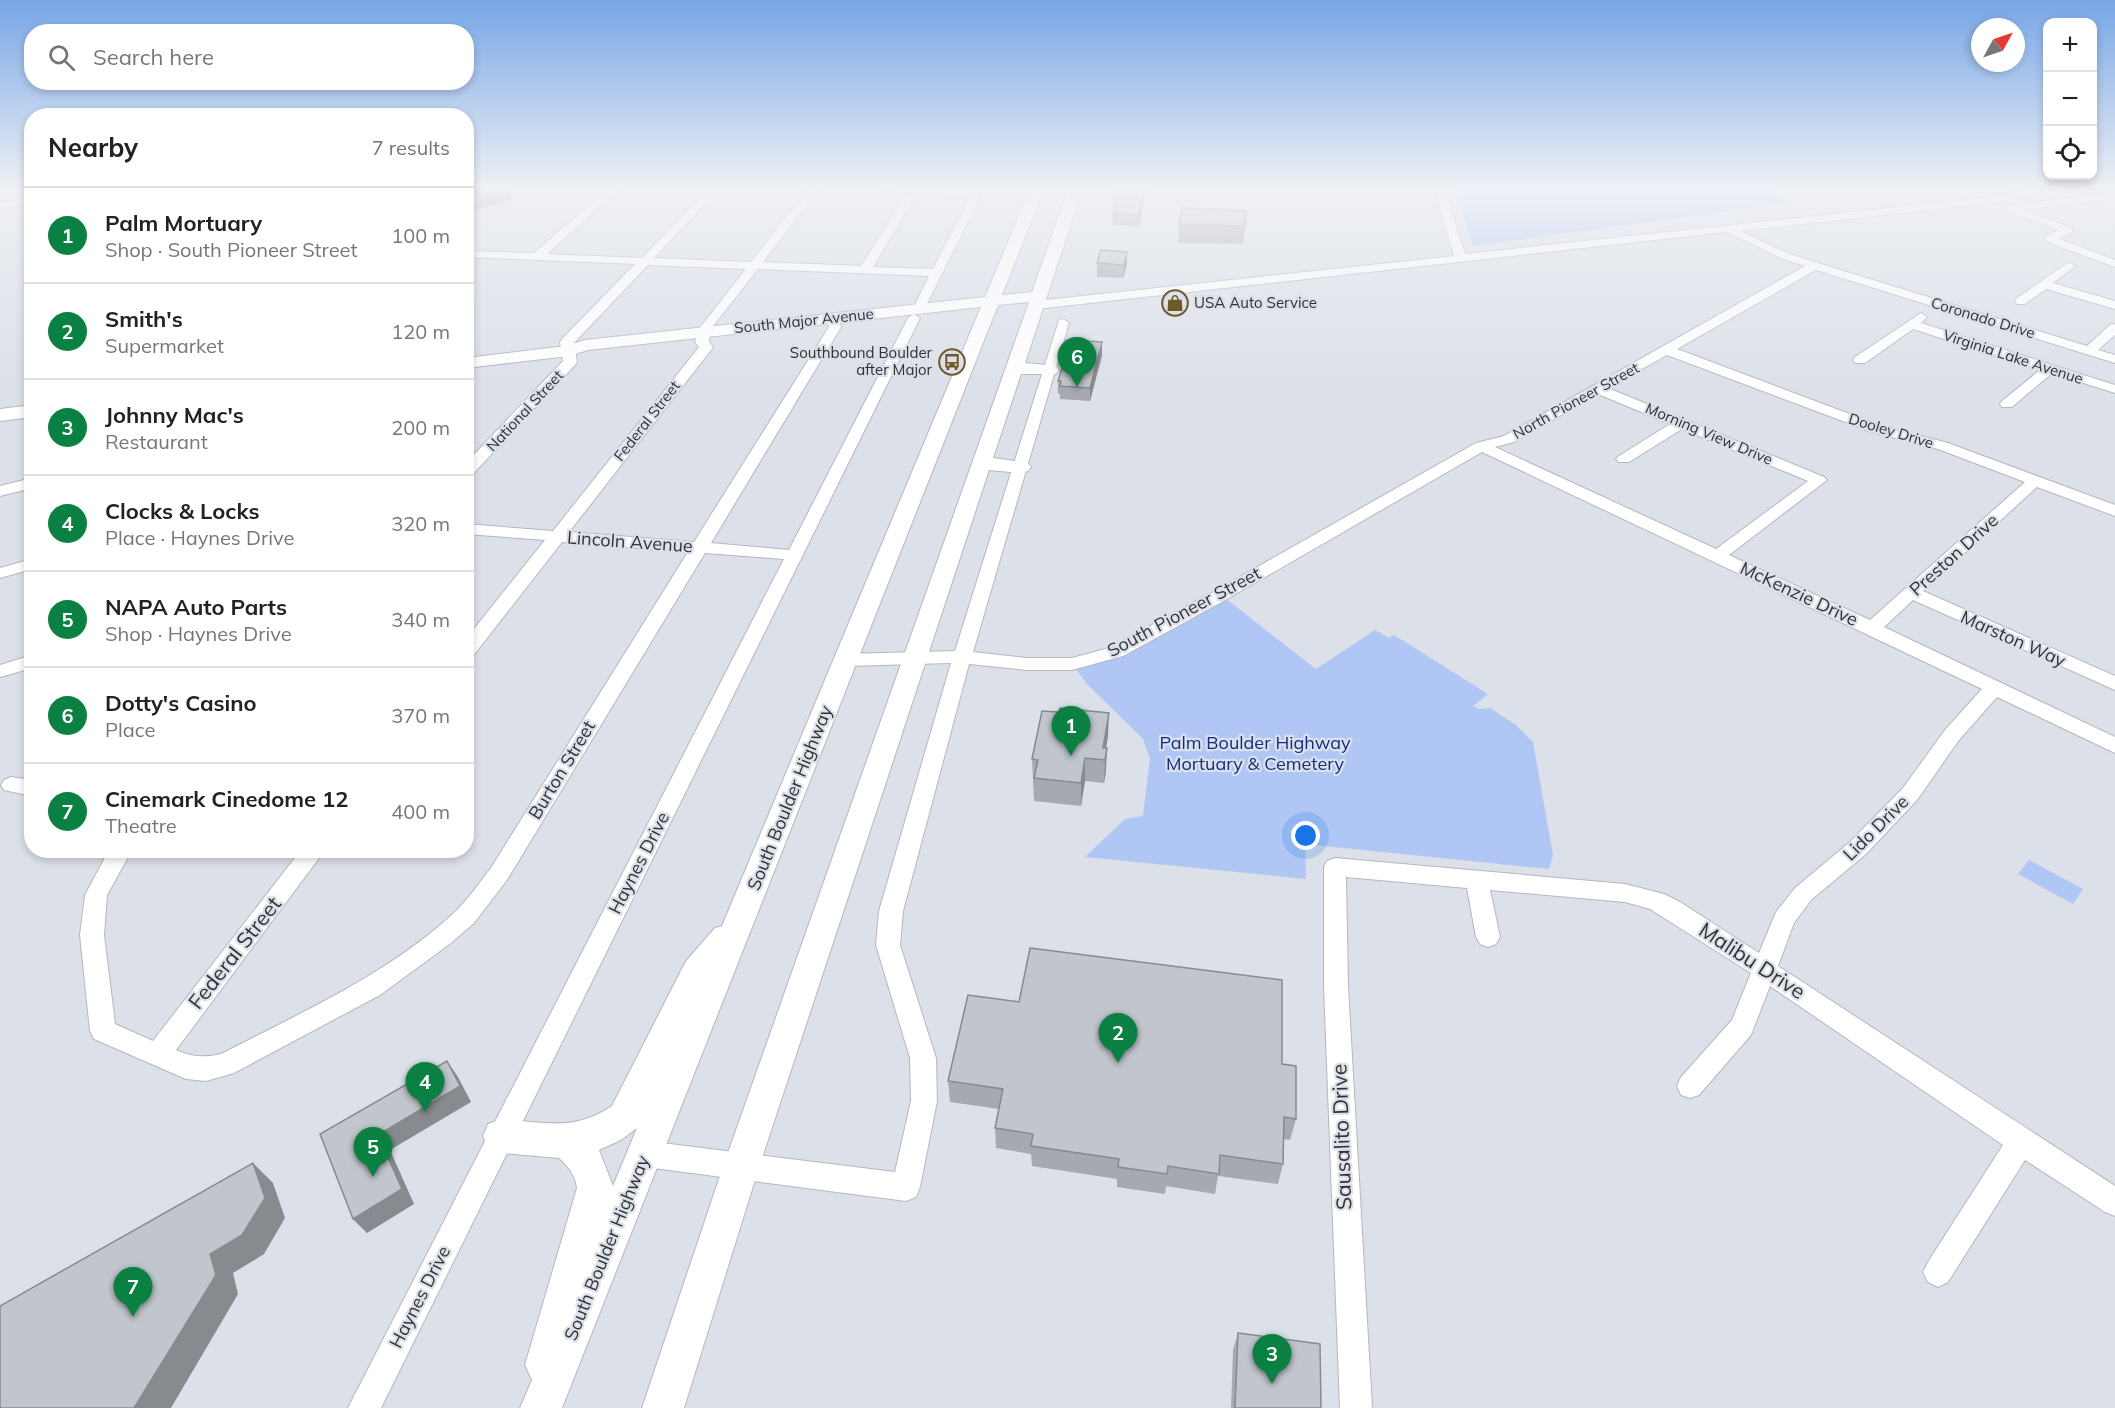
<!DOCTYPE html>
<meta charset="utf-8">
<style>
body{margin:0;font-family:Mulish,sans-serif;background:#f6f6f6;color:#222}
.controls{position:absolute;right:18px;top:18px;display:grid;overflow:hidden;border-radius:12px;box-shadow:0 3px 9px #0003}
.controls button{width:54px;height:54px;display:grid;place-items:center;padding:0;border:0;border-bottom:2px solid #e0e0e0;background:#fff;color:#222;font:30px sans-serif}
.compass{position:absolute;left:1971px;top:18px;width:54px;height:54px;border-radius:50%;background:#fff;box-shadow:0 3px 9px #0003;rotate:50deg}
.you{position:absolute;left:1306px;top:836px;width:21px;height:21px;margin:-15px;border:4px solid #fff;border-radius:50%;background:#1a73e8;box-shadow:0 0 0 9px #1a73e833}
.badge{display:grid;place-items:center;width:39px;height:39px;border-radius:50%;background:#0b8043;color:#fff;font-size:20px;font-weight:700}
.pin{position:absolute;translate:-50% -50px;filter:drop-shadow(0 2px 3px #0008)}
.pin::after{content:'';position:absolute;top:32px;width:21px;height:18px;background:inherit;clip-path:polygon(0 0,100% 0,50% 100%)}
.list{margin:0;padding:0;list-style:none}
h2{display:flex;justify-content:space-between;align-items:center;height:78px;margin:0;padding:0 24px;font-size:26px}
h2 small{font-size:20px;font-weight:400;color:#767676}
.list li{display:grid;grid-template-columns:39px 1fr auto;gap:18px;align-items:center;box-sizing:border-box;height:96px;padding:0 24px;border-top:2px solid #e0e0e0}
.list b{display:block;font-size:22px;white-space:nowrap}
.list p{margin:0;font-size:20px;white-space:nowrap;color:#767676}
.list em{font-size:20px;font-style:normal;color:#767676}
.icon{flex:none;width:33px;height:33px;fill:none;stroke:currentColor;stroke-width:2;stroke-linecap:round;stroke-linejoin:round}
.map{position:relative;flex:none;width:2115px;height:1408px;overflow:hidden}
.search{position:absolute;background:#fff;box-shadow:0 3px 9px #0003;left:24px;top:24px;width:450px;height:66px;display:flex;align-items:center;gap:15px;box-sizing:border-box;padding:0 21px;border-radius:24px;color:#767676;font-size:22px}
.panel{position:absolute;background:#fff;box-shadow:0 3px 9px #0003;left:24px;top:108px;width:450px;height:750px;border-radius:24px}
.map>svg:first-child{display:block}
.green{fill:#b0c7f6}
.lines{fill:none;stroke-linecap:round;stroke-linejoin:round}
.minor-casing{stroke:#b4b7bf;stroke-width:2}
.major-casing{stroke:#b4b7bf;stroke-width:2}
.minor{fill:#fff;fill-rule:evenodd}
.major{fill:#fff;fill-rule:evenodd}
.wall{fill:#a6a9af}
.shaded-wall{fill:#878a8f}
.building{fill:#c1c5cc;stroke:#878a8f;stroke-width:1.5}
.labels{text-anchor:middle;stroke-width:4.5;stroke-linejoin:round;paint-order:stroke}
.far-poi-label{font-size:15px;fill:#303235;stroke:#dce0e8;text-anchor:start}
.far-street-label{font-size:15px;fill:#303235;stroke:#dce0e8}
.street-label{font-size:18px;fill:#303235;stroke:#dce0e8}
.park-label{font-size:18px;fill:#0f2c87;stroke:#dce0e8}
.near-street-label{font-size:21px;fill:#303235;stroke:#dce0e8}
</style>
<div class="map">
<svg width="2115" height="1408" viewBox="0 0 2115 1408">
<rect width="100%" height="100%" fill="#dce0e8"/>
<g class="green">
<polygon points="1455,187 1770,187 1787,203 1473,246"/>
<polygon points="1221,595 1316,669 1375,630 1389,638 1394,635 1488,694 1473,706 1479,709 1490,708 1516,725 1533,742 1553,855 1549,869 1305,844 1306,879 1085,857 1125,819 1143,816 1150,758 1143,739 1087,684 1072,664 1116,651"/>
<polygon points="2029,860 2083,889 2073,904 2018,874"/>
</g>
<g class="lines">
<g class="minor-casing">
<g id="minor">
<path d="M610 187H621L547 254 642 258 710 187H721L654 258 751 262 810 187H821L763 262 861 266 908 192 890 190 885 187 970 191 971 187H981L980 197 923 312 919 313 913 309 929 276 758 269 710 330 709 342 713 347 711 350 569 532 694 542 829 327 827 318 833 314 839 318 841 327 711 543 789 550 908 318 914 314 920 318 381 1408H348L784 559 705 553 507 880 474 923 451 943 380 995 234 1073 206 1081 186 1079 94 1039 90 1031 80 935 85 895 109 850H132L107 895 104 935 115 1024 153 1041 301 850H325L176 1050C191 1057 204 1058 221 1054 302 1012 389 974 456 911 469 898 480 882 491 868L688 552 562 542 473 656 466 658V639L545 540 466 534V524L553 531 699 347 695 342 698 330 746 269 648 265 574 343 577 362 575 365 471 476 466 477V463L563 361 560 342 562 339 635 264 466 257V251L534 253ZM918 192 970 197 933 269 873 267Z"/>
<path d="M1434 187H1444L1465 254 1991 197 2041 187H2064L1991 203 1741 231 1789 254 2087 346 2110 325 2115 324V335L2098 350 2115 355V363L1816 270 1677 349 1879 425 1948 443 2115 505V516L2037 487 1923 591 2115 676V690L1913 600 1884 627 2115 737V753L1997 697 1959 740 1917 800 1866 854 1811 900 1794 923 1778 966 2115 1186V1216L2105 1212 2025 1160 1948 1282 1938 1287 1928 1282 1923 1272 1928 1262 2003 1145 1770 986 1751 1035 1699 1095 1690 1098 1681 1095 1677 1086 1681 1077 1732 1020 1751 973 1650 909 1625 902 1490 890 1500 937 1496 944 1488 947 1480 944 1476 937 1467 888 1346 877 1348 986 1372 1408H1340L1324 986V867L1327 861 1335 858 1625 884 1664 894 1680 902 1759 953 1776 912 1795 888 1850 842 1903 788 1945 730 1982 689 1482 452 1227 599 1123 656 1072 670H1027L969 664 903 911 900 945 936 1058 937 1101 920 1187 916 1197 906 1201 646 1167 636 1163 632 1154 636 1145 646 1141 895 1172 911 1101 910 1058 876 945 879 911 951 663 846 666 839 664 837 660 839 656 846 654 955 651 1059 320 1063 319 1069 323 973 652 1027 658H1072L1109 648 1215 591 1476 443 1504 436 1805 266 1781 258 1727 232 1036 309 1030 305 1036 301 1454 256ZM1667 355 1869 431 1938 449 2025 482 1870 620 1729 555 1827 480 1824 477 1608 388ZM1598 394 1670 424 1619 456 1616 459 1619 462H1629L1682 429 1808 481 1716 549 1495 447 1514 442Z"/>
<polygon points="2115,192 2115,198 2023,210 2072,228 2072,232 2059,239 2115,260 2115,267 2045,241 2045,237 2058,230 2004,209 2009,206"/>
<polygon points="32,197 32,203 0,209 0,203"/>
<polygon points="2069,262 2075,266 2073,268 2053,283 2115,301 2115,309 2046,289 2025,304 2017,304 2015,301 2017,298"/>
<polygon points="1921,313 1927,317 1921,323 2115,385 2115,393 2052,373 2012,407 2002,407 2000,404 2002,401 2040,370 1913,329 1865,363 1855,363 1853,360 1855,357"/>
<polygon points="32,478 32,488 0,496 0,486"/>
<polygon points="32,559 32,569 0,578 0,568"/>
<polygon points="32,655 32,668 0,677 0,665"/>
<polygon points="11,777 32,780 32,796 4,790 1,785 4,780"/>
</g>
</g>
<g class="major-casing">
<g id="major">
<path d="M1031 187H1045L1002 295 1032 292 1069 187H1083L1025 363 1056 366 1059 370 1056 374H1021L993 458 1028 463 1031 467 1028 471 1021 473 989 470 759 1167 684 1408H642L723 1167 1029 302 998 305 562 1408H520L532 1380 525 1365 577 1188C575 1175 569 1167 559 1158L501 1153 488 1148 483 1136 488 1124C503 1118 515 1120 530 1122 563 1125 583 1125 612 1106L686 961 715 928 722 926 981 307 588 350 569 356 466 368V358L566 346 585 340 985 297ZM637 1128 613 1186 599 1150 621 1140Z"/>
<polygon points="32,405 32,417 0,421 0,409"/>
</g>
</g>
<use href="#minor" class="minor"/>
<use href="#major" class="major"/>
</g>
<g class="wall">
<polygon points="1120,187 1146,187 1139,226 1112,225 1113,214"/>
<polygon points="1179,225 1245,226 1243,244 1178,243"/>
<polygon points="1101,250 1127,265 1123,278 1097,277 1097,263"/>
<polygon points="1102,355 1090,401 1060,399 1060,394 1058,394 1058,381 1080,366"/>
<polygon points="1108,736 1106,748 1106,771 1104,783 1085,781 1081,806 1034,801 1032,759"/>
<polygon points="948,1081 1296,1119 1290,1140 1284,1139 1283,1164 1278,1184 1218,1176 1215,1194 1166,1186 1165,1194 1117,1187 1117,1179 1032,1166 1031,1154 996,1148 995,1128 999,1109 950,1102"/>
<polygon points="1238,1333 1321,1408 1231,1408 1233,1350"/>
</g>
<g class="shaded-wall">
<polygon points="492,187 507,187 512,200 466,212 466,193"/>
<polygon points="1145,187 1146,187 1145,193 1139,226 1139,215"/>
<polygon points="1127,252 1127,265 1123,278 1124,265"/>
<polygon points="1102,342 1102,355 1090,401 1090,388"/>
<polygon points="1109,713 1108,736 1104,760 1103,748"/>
<polygon points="1107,748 1106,771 1104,783 1105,760"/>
<polygon points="1085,758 1085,781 1081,806 1081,783"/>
<polygon points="447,1061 458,1077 471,1102 390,1150 414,1204 367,1233 353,1219 378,1135"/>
<polygon points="253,1163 273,1183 285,1218 264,1254 233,1273 238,1294 171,1408 134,1408 210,1254"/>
</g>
<g class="building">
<polygon points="466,187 492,187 466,193"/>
<polygon points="1120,187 1145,187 1139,215 1113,214"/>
<polygon points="1182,208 1246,211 1245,226 1179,225"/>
<polygon points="1101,250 1127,252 1124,265 1097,263"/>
<polygon points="1086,341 1102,342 1090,388 1060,386 1061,381 1058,381 1063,365 1080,366"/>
<polygon points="1060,708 1109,713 1103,748 1107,748 1105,760 1085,758 1081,783 1034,778 1038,760 1032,759 1042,711 1059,712"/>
<polygon points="1030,948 1282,980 1282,1064 1296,1066 1296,1119 1284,1117 1283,1164 1220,1155 1219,1174 1168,1166 1167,1174 1118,1167 1119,1159 1031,1146 1033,1134 995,1128 1003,1089 948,1081 968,995 1019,1002"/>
<polygon points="447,1061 460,1086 378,1135 402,1189 353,1219 320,1134"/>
<polygon points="253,1163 265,1198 242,1235 210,1254 216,1275 134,1408 0,1408 0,1306"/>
<polygon points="1238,1333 1320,1344 1321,1408 1235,1408"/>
</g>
<linearGradient id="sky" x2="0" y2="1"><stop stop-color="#77a6e6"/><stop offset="0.49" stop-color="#eff1f5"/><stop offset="1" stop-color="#eff1f5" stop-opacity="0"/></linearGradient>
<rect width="2115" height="384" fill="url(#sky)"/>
<defs>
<g id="shop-ring" transform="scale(1.35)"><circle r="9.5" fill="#dce0e8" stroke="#6f5929" stroke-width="1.5"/><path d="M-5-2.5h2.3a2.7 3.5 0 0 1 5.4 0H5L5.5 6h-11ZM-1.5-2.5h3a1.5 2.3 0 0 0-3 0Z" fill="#6f5929"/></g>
<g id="bus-ring" transform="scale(1.35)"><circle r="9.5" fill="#dce0e8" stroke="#6f5929" stroke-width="1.5"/><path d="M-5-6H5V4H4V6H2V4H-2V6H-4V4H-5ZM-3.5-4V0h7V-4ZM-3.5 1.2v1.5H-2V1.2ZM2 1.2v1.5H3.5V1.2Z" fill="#6f5929"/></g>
</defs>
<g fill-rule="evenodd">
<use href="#shop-ring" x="1175" y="303"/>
<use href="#bus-ring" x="952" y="362"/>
</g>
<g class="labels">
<g class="far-poi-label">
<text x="1194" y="308">USA Auto Service</text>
<text x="932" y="358" text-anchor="end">Southbound Boulder<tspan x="932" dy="17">after Major</tspan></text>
</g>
<g class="far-street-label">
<text transform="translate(1983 318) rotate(17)" y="5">Coronado Drive</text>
<text transform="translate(804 321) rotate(-6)" y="5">South Major Avenue</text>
<text transform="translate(2013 357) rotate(18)" y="5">Virginia Lake Avenue</text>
<text transform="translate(1576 401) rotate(-29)" y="5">North Pioneer Street</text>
<text transform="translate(525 411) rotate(-47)" y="5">National Street</text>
<text transform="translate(647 421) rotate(-52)" y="5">Federal Street</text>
<text transform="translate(1891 431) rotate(17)" y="5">Dooley Drive</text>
<text transform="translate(1709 434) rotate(23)" y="5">Morning View Drive</text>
</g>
<g class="street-label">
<text transform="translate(630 542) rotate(4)" y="6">Lincoln Avenue</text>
<text transform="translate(1954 555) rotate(-42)" y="6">Preston Drive</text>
<text transform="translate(1799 594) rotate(25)" y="6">McKenzie Drive</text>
<text transform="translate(1184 612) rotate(-28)" y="6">South Pioneer Street</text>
<text transform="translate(2013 639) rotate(24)" y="6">Marston Way</text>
<text transform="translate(562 770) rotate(-59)" y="6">Burton Street</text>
<text transform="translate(790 798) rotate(-68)" y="6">South Boulder Highway</text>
<text transform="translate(1876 828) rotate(-45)" y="6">Lido Drive</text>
<text transform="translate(639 863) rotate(-63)" y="6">Haynes Drive</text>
<text transform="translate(607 1248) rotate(-68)" y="6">South Boulder Highway</text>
<text transform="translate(420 1297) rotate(-63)" y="6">Haynes Drive</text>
</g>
<g class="park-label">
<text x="1255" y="749">Palm Boulder Highway<tspan x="1255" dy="21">Mortuary &amp; Cemetery</tspan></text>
</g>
<g class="near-street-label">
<text transform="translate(235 953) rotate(-52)" y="7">Federal Street</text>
<text transform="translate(1752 961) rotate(33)" y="7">Malibu Drive</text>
<text transform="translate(1342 1137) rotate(-92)" y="7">Sausalito Drive</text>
</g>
</g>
</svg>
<div class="controls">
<button>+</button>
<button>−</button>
<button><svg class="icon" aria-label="locate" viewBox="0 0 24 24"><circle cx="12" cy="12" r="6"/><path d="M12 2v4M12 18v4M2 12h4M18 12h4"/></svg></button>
</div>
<svg class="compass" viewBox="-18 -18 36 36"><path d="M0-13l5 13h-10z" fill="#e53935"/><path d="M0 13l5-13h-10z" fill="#767676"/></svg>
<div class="you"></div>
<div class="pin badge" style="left:1071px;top:756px">1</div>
<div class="pin badge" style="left:1118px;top:1063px">2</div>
<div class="pin badge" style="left:1272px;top:1384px">3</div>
<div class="pin badge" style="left:425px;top:1112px">4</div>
<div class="pin badge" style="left:373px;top:1177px">5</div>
<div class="pin badge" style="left:1077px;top:387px">6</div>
<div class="pin badge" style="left:133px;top:1317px">7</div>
<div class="search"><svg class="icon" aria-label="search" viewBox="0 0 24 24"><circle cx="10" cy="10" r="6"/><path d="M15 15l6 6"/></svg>Search here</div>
<section class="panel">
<h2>Nearby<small>7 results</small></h2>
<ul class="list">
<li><span class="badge">1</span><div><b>Palm Mortuary</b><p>Shop · South Pioneer Street</p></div><em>100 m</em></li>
<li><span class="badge">2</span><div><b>Smith's</b><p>Supermarket</p></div><em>120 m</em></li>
<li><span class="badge">3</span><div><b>Johnny Mac's</b><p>Restaurant</p></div><em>200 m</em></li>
<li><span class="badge">4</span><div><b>Clocks &amp; Locks</b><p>Place · Haynes Drive</p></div><em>320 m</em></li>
<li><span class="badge">5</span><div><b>NAPA Auto Parts</b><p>Shop · Haynes Drive</p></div><em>340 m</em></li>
<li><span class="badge">6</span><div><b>Dotty's Casino</b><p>Place</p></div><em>370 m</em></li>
<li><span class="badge">7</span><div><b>Cinemark Cinedome 12</b><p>Theatre</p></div><em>400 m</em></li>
</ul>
</section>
</div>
